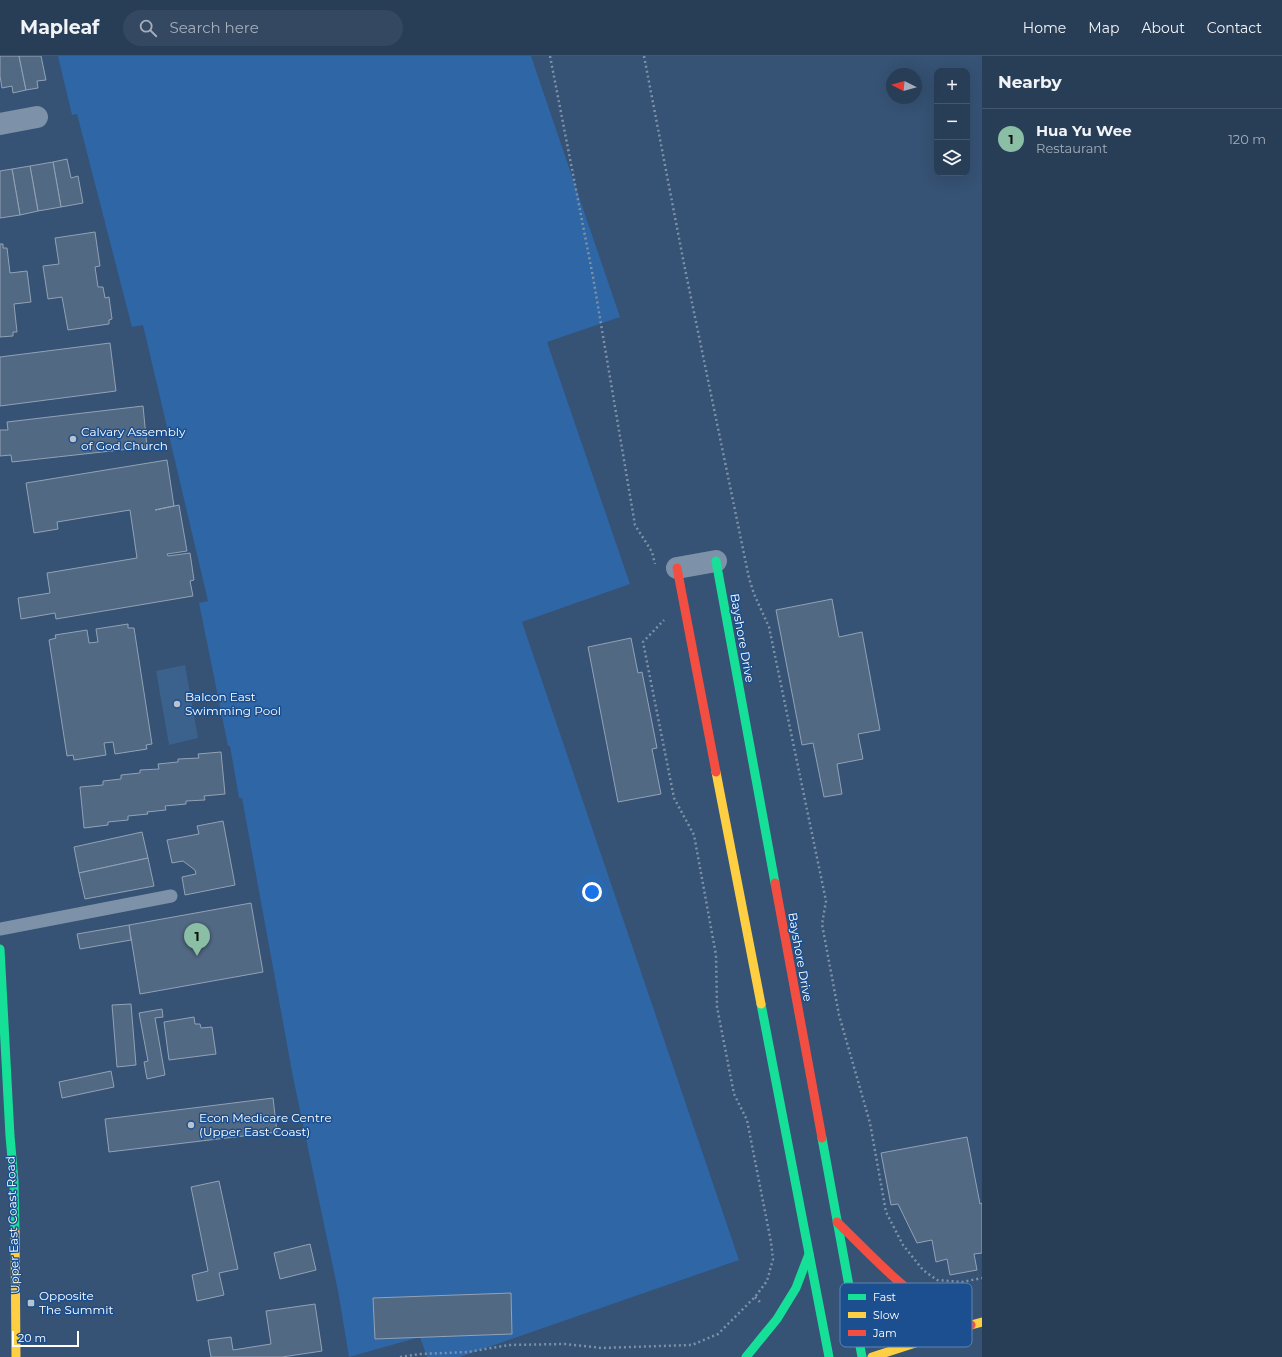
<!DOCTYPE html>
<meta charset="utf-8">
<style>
body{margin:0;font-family:Montserrat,sans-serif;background:#344961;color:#f1f3f6}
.controls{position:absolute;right:12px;top:12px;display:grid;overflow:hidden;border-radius:8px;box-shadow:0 4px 16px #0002}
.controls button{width:36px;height:36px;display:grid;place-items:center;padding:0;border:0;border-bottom:1px solid #44576d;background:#283e57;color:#f1f3f6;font:20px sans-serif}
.compass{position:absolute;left:886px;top:12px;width:36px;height:36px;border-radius:50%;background:#283e57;box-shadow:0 4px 16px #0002;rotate:276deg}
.scale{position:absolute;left:12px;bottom:10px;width:67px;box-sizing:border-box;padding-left:4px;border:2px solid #fff;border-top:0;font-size:11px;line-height:14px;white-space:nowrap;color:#fff;-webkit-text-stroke:3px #1b4f8f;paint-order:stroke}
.you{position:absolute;left:592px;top:836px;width:14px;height:14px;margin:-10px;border:3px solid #fff;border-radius:50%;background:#1a73e8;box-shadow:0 0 0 6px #1a73e833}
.badge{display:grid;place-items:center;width:26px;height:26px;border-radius:50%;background:#8abfa5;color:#111;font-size:13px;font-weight:700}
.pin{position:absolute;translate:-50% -33px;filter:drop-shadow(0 1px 2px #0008)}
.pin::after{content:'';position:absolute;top:21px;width:14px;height:12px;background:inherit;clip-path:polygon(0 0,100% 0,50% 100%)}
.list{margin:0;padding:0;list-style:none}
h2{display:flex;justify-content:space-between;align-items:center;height:52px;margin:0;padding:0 16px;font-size:17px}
h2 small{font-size:13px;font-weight:400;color:#a5aeba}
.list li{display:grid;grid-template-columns:26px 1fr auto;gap:12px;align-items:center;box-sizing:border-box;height:60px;padding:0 16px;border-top:1px solid #44576d}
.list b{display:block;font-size:15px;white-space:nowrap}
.list p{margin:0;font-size:13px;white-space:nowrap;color:#a5aeba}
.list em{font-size:13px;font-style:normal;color:#a5aeba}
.icon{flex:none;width:22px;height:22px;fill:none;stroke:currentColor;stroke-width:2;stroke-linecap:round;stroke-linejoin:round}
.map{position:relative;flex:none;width:982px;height:1301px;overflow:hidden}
header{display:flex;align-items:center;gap:24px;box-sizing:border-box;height:56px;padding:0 20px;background:#283e57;border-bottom:1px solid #44576d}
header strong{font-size:19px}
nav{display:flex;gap:22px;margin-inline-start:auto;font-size:14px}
.search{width:280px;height:36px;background:#344961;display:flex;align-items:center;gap:10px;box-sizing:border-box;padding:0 14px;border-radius:22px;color:#a5aeba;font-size:15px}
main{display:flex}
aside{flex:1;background:#283e57}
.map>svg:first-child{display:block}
.green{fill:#2f66a5}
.water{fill:#3b618d}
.building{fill:#526984;stroke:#92a2b6}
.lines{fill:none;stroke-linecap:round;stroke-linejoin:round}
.path{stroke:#7d92a8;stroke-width:2.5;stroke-dasharray:2 3;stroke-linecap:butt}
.lane{stroke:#7d92a8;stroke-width:13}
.street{stroke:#7d92a8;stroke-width:22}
.fast{stroke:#16e098;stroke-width:9}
.slow{stroke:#ffcf43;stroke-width:9}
.jam{stroke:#f24e42;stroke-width:9}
.poi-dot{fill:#b9c2ce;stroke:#1b4f8f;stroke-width:1.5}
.labels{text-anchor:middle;stroke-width:3;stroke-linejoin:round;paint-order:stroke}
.poi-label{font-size:12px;fill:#fff;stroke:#1b4f8f;text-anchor:start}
.street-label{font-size:12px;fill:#fff;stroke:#1b4f8f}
.key{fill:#1b4f8f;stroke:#5f84b1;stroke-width:1}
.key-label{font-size:11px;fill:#fff}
</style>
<header>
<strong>Mapleaf</strong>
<div class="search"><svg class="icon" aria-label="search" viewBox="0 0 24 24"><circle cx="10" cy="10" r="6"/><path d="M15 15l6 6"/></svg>Search here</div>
<nav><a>Home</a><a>Map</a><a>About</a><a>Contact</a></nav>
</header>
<main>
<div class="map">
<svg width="982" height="1301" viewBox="0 0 982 1301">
<rect width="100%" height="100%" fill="#365274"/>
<polygon class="green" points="58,0 531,0 620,261 547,286 630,528 522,566 739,1204 460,1301 427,1301 420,1281 349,1301 338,1235 293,1021 242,742 239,742 230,690 228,690 199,547 208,545 143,269 132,271 77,58 72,59"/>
<polygon class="water" points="185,609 198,682 169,689 156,615"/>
<g class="building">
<polygon points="0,0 19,0 26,34 13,37 12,30 2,32 0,20"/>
<polygon points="19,0 41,0 46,24 37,25 38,32 26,34"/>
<polygon points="67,103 71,122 78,120 83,147 61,151 53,106"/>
<polygon points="53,106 61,151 38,155 30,110"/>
<polygon points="30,110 38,155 20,159 12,113"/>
<polygon points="12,113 20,159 0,162 0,115"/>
<polygon points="95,176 100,210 95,211 98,231 103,231 105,242 109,241 112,263 109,264 109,268 68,274 62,241 48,243 43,210 59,208 55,182"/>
<polygon points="0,188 3,188 3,192 7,192 10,217 27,215 31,246 14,248 17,276 13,276 13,280 0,281"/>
<polygon points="110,287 116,335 0,350 0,301"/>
<polygon points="143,350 147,391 12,406 11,399 0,400 0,374 8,374 7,366"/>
<polygon points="167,404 174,450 155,454 179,449 187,495 167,498 168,500 190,497 194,524 190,525 193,540 56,563 55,557 21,563 18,542 50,537 47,517 137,502 130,454 57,466 58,473 34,477 26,427"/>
<polygon points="832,543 839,581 862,576 880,674 858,678 863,703 837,708 842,738 824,741 813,687 802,689 776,554"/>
<polygon points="128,568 128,572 134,572 152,688 146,689 147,693 115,698 113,686 104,687 106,699 74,704 73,699 67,700 49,584 56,582 55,579 87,574 89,587 98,586 96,573"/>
<polygon points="631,582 638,617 642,616 657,692 652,693 661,738 618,746 588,591"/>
<polygon points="221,696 225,738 204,740 205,744 186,745 186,748 165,750 166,754 147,756 148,758 128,760 128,764 108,766 108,769 84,772 80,731 103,729 103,725 121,723 121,719 140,717 140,714 159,713 158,708 178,706 178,703 199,702 198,698"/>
<polygon points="223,765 235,829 185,839 182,821 196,818 195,814 183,805 172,807 167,784 199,778 197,770"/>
<polygon points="142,776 148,802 79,817 74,791"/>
<polygon points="148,802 154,830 85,843 79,817"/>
<polygon points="251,847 263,916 140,938 129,869"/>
<polygon points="129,869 131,884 80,893 77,878"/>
<polygon points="131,948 136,1009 117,1011 112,949"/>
<polygon points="162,953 163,961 155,962 165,1019 147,1023 144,1006 148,1005 139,957"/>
<polygon points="194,961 195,968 200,968 201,972 212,971 216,998 169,1004 164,966"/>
<polygon points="111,1015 114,1031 62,1042 59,1026"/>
<polygon points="273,1042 277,1076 109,1096 105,1063"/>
<polygon points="967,1081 980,1148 982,1147 982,1197 974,1198 977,1214 950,1219 947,1203 936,1206 932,1184 917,1187 898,1148 891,1149 881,1097"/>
<polygon points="219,1125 238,1213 219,1217 224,1239 197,1245 192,1219 208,1215 191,1131"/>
<polygon points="310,1188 316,1214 280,1223 274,1197"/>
<polygon points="511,1237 512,1278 375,1283 373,1242"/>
<polygon points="315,1248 322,1295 282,1301 211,1301 208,1284 231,1281 233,1294 271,1288 266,1255"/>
</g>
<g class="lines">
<g class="path">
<polyline points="550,0 593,221 635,469 652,496 655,508"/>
<polyline points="644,0 684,208 749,522 754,538 769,571 826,845 822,868 839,959 870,1067 886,1156 903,1189 923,1214 937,1224 962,1226 982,1222"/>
<polyline points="755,1241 762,1248"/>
<polyline points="877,1260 887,1257 894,1250"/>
<polyline points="400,1301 420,1298 468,1296 509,1289 565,1288 602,1292 692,1289 718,1278 755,1241 767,1225 773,1203 771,1186 747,1064 734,1038 717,951 716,899 694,779 674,742 643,586 664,564"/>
</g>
<polyline class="lane" points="0,873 171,840"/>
<g class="street">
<polyline points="0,68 37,61"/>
<polyline points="677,512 716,505"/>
</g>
<g class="fast">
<polyline points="716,505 775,827"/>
<polyline points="0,893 10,1080 14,1125 15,1176"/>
<polyline points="761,948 829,1301"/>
<polyline points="822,1082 862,1301"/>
<polyline points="746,1301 777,1263 796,1232 809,1198"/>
</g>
<g class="slow">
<polyline points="716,716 761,948"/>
<polyline points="15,1176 16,1301"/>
<polyline points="971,1269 982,1266"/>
<polyline points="872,1301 971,1269"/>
</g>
<g class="jam">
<polyline points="677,512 716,716"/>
<polyline points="775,827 822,1082"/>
<path d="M837 1166C868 1196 898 1229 934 1253 945 1260 959 1264 971 1269"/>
</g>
</g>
<g class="poi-dot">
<circle cx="73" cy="383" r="4"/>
<circle cx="177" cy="648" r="4"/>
<circle cx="191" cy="1069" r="4"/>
<rect x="27" y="1243" width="8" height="8" rx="2"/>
</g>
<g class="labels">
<g class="poi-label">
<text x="81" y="380">Calvary Assembly<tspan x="81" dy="14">of God Church</tspan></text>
<text x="185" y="645">Balcon East<tspan x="185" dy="14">Swimming Pool</tspan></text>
<text x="199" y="1066">Econ Medicare Centre<tspan x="199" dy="14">(Upper East Coast)</tspan></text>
<text x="39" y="1244">Opposite<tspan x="39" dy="14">The Summit</tspan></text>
</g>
<g class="street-label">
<text transform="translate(742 582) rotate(80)" y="4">Bayshore Drive</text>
<text transform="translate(800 901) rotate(80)" y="4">Bayshore Drive</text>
<text transform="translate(13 1169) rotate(-92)" y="4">Upper East Coast Road</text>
</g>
</g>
<rect x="840" y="1227" width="132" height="64" rx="6" class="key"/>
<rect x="848" y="1238" width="18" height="6" fill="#16e098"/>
<rect x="848" y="1256" width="18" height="6" fill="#ffcf43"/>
<rect x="848" y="1274" width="18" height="6" fill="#f24e42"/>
<g class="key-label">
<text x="873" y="1245">Fast</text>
<text x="873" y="1263">Slow</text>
<text x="873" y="1281">Jam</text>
</g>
</svg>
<div class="controls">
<button>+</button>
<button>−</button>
<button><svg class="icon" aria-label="layers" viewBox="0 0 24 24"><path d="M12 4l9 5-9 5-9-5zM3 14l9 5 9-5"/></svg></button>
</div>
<svg class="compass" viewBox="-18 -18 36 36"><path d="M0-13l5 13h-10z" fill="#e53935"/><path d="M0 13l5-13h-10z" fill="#a5aeba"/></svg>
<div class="scale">20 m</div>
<div class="you"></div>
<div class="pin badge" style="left:197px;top:900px">1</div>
</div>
<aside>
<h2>Nearby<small></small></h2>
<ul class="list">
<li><span class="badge">1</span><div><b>Hua Yu Wee</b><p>Restaurant</p></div><em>120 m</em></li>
</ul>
</aside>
</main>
